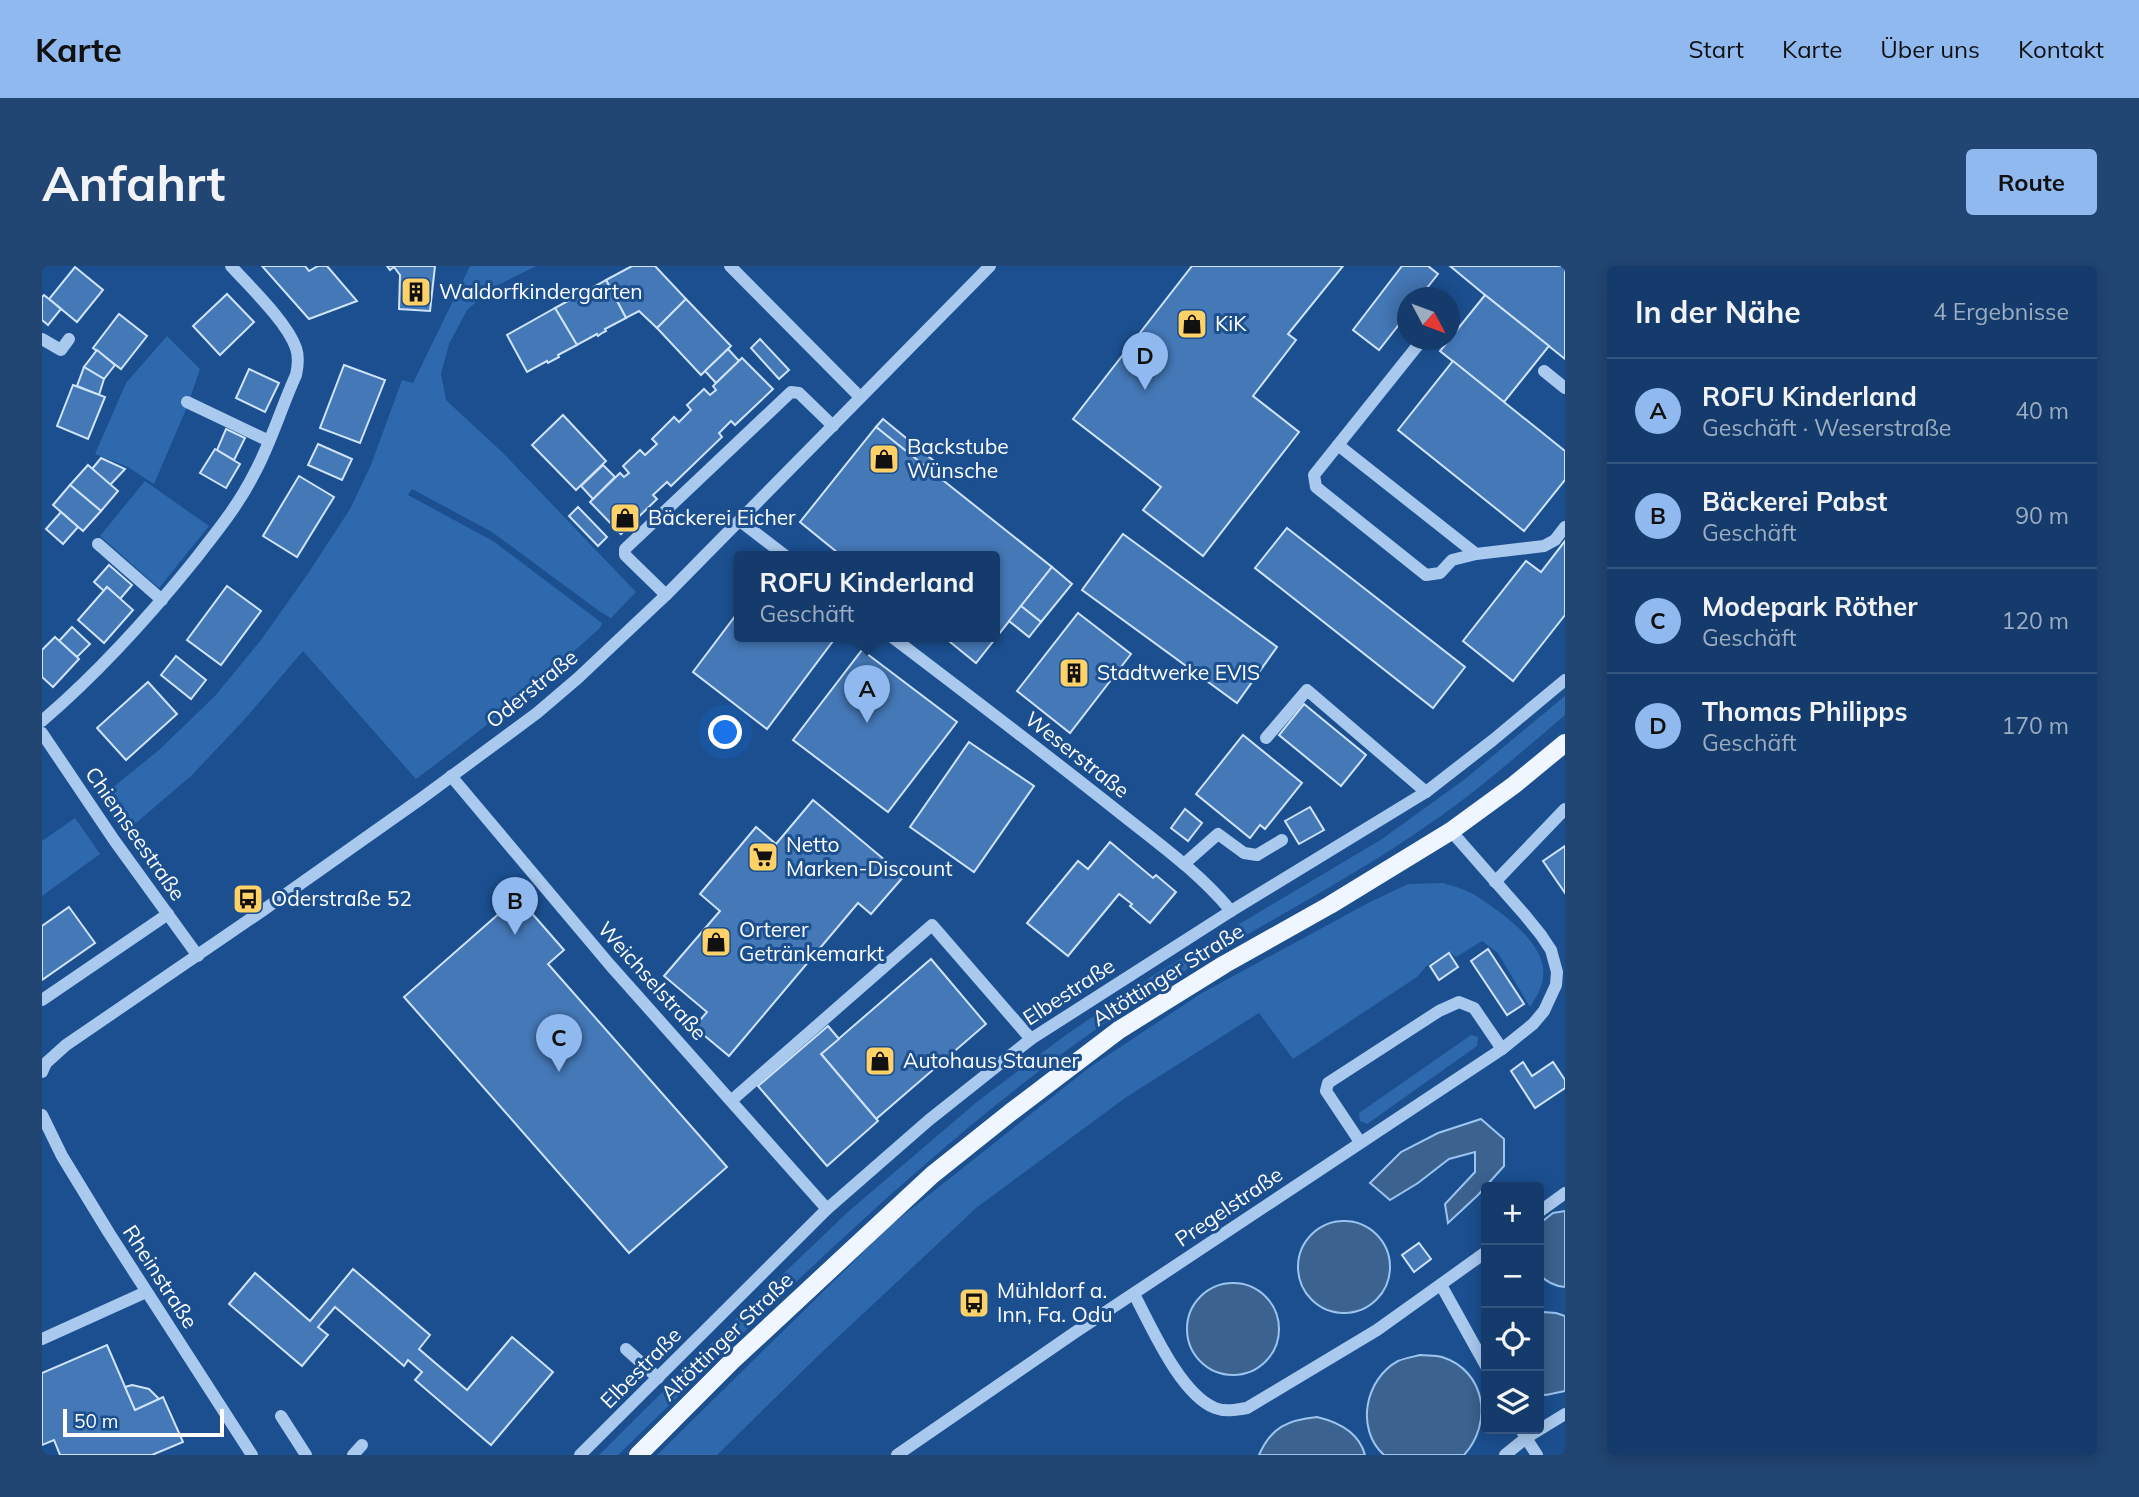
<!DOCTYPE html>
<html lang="de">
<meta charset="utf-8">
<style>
body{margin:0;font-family:Mulish,sans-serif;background:#214673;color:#f1f3f6}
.controls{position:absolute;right:21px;bottom:21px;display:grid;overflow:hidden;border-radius:7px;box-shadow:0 4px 18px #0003}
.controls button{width:63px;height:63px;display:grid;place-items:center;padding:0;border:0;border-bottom:2px solid #33557e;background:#143b6b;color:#f1f3f6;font:35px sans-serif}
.compass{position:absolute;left:1355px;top:21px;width:63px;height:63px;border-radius:50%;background:#143b6b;box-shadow:0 4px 18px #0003;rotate:131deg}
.scale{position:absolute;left:21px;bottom:18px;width:161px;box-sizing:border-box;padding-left:7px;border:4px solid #fff;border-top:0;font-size:19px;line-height:24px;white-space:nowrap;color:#fff;-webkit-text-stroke:5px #1b4f8f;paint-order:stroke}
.you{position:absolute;left:684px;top:467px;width:24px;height:24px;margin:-18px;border:5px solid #fff;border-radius:50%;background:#1a73e8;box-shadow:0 0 0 10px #1a73e833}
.badge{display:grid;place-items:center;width:46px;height:46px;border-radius:50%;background:#90b9f0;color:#111;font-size:23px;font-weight:700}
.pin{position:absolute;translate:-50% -58px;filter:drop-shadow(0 2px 4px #0008)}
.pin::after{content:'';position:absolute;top:37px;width:24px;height:21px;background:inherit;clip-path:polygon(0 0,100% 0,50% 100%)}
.popup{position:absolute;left:692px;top:285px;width:266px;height:91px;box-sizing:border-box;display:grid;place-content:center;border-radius:7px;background:#143b6b;filter:drop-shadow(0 2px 5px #0005);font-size:23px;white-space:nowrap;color:#9dadc1}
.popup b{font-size:26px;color:#f1f3f6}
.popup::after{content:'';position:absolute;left:50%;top:100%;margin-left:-14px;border:14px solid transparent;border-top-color:#143b6b}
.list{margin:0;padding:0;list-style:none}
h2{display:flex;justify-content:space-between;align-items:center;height:91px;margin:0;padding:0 28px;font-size:30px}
h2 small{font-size:23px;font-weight:400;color:#9dadc1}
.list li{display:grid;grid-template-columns:46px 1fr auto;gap:21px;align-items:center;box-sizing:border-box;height:105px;padding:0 28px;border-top:2px solid #33557e}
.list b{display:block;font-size:26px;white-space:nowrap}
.list p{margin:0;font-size:23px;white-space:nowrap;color:#9dadc1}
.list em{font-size:23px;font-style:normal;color:#9dadc1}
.icon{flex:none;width:38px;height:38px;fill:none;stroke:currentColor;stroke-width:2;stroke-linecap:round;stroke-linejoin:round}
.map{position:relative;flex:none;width:1523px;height:1189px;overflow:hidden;border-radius:7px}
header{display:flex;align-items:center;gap:42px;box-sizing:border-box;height:98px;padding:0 35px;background:#90b9f0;color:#111}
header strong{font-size:33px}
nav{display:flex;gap:38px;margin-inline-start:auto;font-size:24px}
.intro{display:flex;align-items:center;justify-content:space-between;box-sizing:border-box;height:168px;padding:0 42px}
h1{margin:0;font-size:49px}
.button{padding:18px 32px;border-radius:7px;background:#90b9f0;color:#111;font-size:24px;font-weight:700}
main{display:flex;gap:42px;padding:0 42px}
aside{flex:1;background:#143b6b;border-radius:7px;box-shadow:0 4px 18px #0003}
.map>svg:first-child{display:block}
.green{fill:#2e69ad}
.water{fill:#3c6290;stroke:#9cc4f0;stroke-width:2}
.building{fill:#4478b7;stroke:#cfe3fa;stroke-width:2}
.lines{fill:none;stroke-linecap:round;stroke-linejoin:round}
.minor{stroke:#a9c9ee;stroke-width:12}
.major{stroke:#f0f6ff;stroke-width:18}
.labels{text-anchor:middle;stroke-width:6;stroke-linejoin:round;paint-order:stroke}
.poi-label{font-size:21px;fill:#fff;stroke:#1b4f8f;text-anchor:start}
.street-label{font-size:21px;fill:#fff;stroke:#1b4f8f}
</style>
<header>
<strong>Karte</strong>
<nav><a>Start</a><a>Karte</a><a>Über uns</a><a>Kontakt</a></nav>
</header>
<div class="intro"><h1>Anfahrt</h1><a class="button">Route</a></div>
<main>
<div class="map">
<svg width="1523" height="1189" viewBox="0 0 1523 1189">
<rect width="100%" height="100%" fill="#1b4f8f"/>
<g class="green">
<path d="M428 0H494L450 22 425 44 407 78 399 108 404 134 460 186 594 326 569 352 557 345 450 266 370 223 366 229 451 275 560 357 558 362C499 415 438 466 374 513L261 385 202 454 149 510 88 562 64 527 117 484 173 430 219 374 267 306 308 243 329 199 360 114 371 117Z"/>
<polygon points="125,70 158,103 145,141 112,218 86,201 53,188 84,117"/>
<polygon points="103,215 167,260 117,322 58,270"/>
<path d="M1523 430V449C1482 484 1440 521 1396 552 1292 626 1175 679 1070 752 889 877 734 1035 576 1189H557L700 1047 807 945 936 835 1021 771 1110 710 1340 573 1423 513Z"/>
<polygon points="33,552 58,588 0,630 0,575"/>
<path d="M1401 617C1411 620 1422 623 1431 628 1457 644 1506 678 1501 711 1500 723 1494 731 1488 741L1456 687 1440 675 1414 691 1407 686 1384 700 1375 711 1251 793 1217 747 1083 832 934 942 778 1088 675 1189H615L849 959 1048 801 1160 727 1326 637 1366 618Z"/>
<polygon points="1429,769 1436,771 1435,780 1325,858 1318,855 1317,847"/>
</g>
<g class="water">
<polygon points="1439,853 1462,873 1462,900 1436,929 1406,957 1403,938 1433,906 1433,886 1407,893 1376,917 1348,934 1328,917 1359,886 1396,867"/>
<path d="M1523 945V1021C1512 1020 1504 1016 1497 1008V958L1511 947Z"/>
<circle cx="1302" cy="1001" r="46"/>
<circle cx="1191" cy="1063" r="46"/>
<polygon points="1501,1046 1514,1047 1523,1050 1523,1125 1504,1129 1497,1128 1497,1048"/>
<path d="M1378 1089C1385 1090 1393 1089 1400 1091 1444 1105 1451 1157 1422 1189H1342C1313 1163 1323 1113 1356 1095 1363 1092 1371 1091 1378 1089Z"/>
<path d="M1275 1151C1296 1156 1317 1166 1323 1189H1217C1229 1161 1246 1154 1275 1151Z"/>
</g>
<g class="building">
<polygon points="220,0 263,0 267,5 276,0 285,0 315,35 267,53"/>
<polygon points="345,0 393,0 388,45 357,43 358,9 352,1 348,4"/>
<polygon points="590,0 613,0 644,33 615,62 597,45 584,52 564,14"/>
<polygon points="1150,0 1301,0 1246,68 1254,74 1211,130 1257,166 1161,290 1101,244 1119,221 1031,153"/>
<polygon points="1360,0 1386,0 1396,8 1377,32 1366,32 1366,47 1337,84 1311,64"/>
<polygon points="1408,0 1523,0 1523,93 1443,29"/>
<polygon points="33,1 61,24 35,56 7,33"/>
<polygon points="564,14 584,52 563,63 564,65 560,67 556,70 555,68 535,79 513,42"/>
<polygon points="185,28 212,56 178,89 151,60"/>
<polygon points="2,29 19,43 6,59 0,54 0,31"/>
<polygon points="1443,29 1507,80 1462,136 1398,85"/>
<polygon points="644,33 689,80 659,109 615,62"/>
<polygon points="513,42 535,79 516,89 517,91 506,97 505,95 485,106 465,69"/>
<polygon points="77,48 105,70 79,103 51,82"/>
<polygon points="718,73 747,104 737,113 709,82"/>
<polygon points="686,83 697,95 674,117 663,105"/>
<polygon points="55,84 73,99 62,113 42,101"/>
<polygon points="700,92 731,123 693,159 689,155 677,167 680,171 629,220 625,216 611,229 615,233 579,268 548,236 578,207 582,211 587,207 581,200 598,184 603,189 615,178 610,173 632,151 637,156 649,144 645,139 662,123 668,129 674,124 671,120"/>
<polygon points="1411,95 1523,185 1523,214 1482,265 1356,164"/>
<polygon points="302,99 343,114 318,177 278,162"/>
<polygon points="42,101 62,113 57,129 35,120"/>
<polygon points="207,103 237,117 223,146 194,132"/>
<polygon points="31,119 63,131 46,173 15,160"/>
<polygon points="521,149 564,195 534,224 490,179"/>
<polygon points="841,153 892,195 886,203 834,161"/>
<polygon points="834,161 1010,301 934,397 902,371 953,371 953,291 801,291 758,256"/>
<polygon points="184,163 203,172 192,194 175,184"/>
<polygon points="276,178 310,193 300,214 266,199"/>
<polygon points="173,183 198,198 184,222 158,207"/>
<polygon points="59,192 83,203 68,219 50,203"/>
<polygon points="46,199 76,225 59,245 28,219"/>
<polygon points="561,199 573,211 551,233 539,220"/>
<polygon points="257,210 292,231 255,291 221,270"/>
<polygon points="28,219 59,245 41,265 11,239"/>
<polygon points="536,241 565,271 556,280 527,250"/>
<polygon points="19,246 36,261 21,278 4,263"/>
<polygon points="1245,262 1423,401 1391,442 1213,302"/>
<polygon points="1081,268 1235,381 1195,437 1040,324"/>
<polygon points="1523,275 1523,349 1471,415 1421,375 1484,295 1499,306"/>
<polygon points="67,299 90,319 78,333 65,321 62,325 52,316"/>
<polygon points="1010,301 1030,318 999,356 979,340"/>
<polygon points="185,320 219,345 179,399 145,374"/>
<polygon points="65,321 91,344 62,377 36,354"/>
<polygon points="979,340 999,356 987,371 967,355"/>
<polygon points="697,345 697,371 794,371 725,463 651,406"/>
<polygon points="1036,347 1089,388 1028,467 975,425"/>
<polygon points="30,361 48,378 35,391 17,375"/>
<polygon points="13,371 37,393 11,421 0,411 0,384"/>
<polygon points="820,384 915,456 846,546 751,474"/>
<polygon points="134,390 164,414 149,433 119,409"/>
<polygon points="106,416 135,448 84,494 55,462"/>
<polygon points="1262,438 1324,489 1299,520 1237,469"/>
<polygon points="1201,469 1260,517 1223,563 1218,559 1208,572 1154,528"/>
<polygon points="927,476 992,520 932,606 868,561"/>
<polygon points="771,534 862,610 829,648 816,637 687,790 652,761 665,746 622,710 678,645 658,628 714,561 734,578"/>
<polygon points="1268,541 1282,564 1257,578 1243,555"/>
<polygon points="1143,543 1160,557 1146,575 1129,562"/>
<polygon points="1068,576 1111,612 1114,609 1134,626 1108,657 1088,640 1090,638 1077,628 1026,690 985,657 1036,595 1046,603"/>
<polygon points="1523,580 1523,627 1501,595"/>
<polygon points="480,636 522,684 506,698 685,901 587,987 362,731 460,645 464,650"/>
<polygon points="27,641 53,677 0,714 0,660"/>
<polygon points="1446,683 1482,738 1465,749 1429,695"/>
<polygon points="1407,687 1416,701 1397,714 1388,700"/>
<polygon points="889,693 944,758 834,853 779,788"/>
<polygon points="786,760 797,773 779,788 836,855 785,900 716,820"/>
<polygon points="1481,796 1490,810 1511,796 1523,814 1523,822 1493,842 1469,805"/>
<polygon points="1377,977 1389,993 1372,1006 1360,989"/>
<polygon points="311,1003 388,1069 377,1083 425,1124 470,1071 511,1106 449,1179 373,1114 380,1106 366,1094 362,1100 293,1041 276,1061 286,1069 260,1100 187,1038 213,1007 268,1055"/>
<polygon points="65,1079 93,1144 121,1131 141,1176 110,1189 18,1189 12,1174 0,1179 0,1107"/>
<polygon points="90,1119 107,1123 117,1133 93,1144 83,1121"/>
</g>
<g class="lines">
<g class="minor">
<polyline points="688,0 818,131"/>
<polyline points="0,73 19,84 27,73"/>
<polyline points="1380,74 1272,209 1274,221 1384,309 1398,307 1410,294 1434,288"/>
<polyline points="1502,105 1523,122"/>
<polyline points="145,136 227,175"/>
<polyline points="1296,179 1434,288 1502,280 1513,274 1523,261"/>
<polyline points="698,255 745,291"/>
<polyline points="56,278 120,334"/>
<polyline points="624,329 583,289 583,283 749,126 757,127 791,160"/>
<path d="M850 371C925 428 1000 485 1073 543 1113 575 1156 605 1189 645"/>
<path d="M0 455C56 407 105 353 151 296 173 268 196 240 212 208 229 177 239 142 254 109 256 100 257 91 254 82 245 56 208 21 189 0"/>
<polyline points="0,467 72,574 156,690"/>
<polyline points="1224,472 1265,424 1384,526"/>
<polyline points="409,510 568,699 785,943"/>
<polyline points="1142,598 1176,568 1202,587 1215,589 1240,574"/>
<polyline points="1453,616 1523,543"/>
<polyline points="0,734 126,648"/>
<polyline points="0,806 4,797 24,779 220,645 380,532 495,447 536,412 624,329 948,0"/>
<polyline points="690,834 890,659 989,773"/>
<polyline points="0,849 20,890 67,967 210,1189"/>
<polyline points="1318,876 1284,825 1286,817 1397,745 1417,736 1432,742 1460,783"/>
<polyline points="1497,946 1523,927"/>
<polyline points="1399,1019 1444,1100"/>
<path d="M1092 1028C1109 1060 1138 1128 1173 1142 1183 1146 1194 1144 1205 1142L1335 1064 1444 986"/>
<polyline points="0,1073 104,1026"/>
<polyline points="584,1083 616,1112"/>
<polyline points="239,1150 264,1189"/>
<polyline points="1479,1163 1484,1172 1523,1148"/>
<polyline points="311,1189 320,1179"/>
<polyline points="538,1189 785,943 887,854 989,773 1189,645 1384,526 1451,474 1523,414"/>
<polyline points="855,1189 1032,1067 1460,783 1491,758 1502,745 1514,719 1515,706 1509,684 1499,669 1482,648 1409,565"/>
<polyline points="1463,1189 1484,1172 1495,1189"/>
</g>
<polyline class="major" points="596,1189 690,1095 890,909 969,846 1077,764 1183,698 1288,639 1409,565 1472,519 1523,477"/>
</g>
<defs>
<g id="building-square" transform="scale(1.575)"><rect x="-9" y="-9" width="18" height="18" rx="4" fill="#ffd166" stroke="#1b4f8f"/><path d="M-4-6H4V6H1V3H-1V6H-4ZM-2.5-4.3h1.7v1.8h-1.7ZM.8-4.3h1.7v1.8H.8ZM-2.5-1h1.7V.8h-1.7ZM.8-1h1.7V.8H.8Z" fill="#111"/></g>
<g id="shop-square" transform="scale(1.575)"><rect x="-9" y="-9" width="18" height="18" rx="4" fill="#ffd166" stroke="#1b4f8f"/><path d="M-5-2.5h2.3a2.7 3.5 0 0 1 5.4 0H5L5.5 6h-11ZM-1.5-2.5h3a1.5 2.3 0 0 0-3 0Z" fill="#111"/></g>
<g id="supermarket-square" transform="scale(1.575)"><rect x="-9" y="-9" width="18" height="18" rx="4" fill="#ffd166" stroke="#1b4f8f"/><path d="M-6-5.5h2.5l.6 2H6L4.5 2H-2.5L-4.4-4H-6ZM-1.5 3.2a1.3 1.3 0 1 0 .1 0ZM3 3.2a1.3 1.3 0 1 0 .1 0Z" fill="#111"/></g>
<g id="bus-square" transform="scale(1.575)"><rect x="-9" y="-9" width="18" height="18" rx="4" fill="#ffd166" stroke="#1b4f8f"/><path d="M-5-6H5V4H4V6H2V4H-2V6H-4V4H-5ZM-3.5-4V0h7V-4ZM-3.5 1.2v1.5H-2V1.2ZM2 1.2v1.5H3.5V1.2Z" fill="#111"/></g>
</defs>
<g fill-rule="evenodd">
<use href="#building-square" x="374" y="26"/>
<use href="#shop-square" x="1150" y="58"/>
<use href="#shop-square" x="842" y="193"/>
<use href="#shop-square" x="583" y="252"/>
<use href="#building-square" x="1032" y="407"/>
<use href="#supermarket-square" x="721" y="591"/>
<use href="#bus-square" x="206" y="633"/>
<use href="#shop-square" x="674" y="676"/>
<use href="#shop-square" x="838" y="795"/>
<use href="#bus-square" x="932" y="1037"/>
</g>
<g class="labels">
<g class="poi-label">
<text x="397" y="33">Waldorfkindergarten</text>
<text x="1173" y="65">KiK</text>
<text x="865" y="188">Backstube<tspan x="865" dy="24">Wünsche</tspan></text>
<text x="606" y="259">Bäckerei Eicher</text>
<text x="1055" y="414">Stadtwerke EVIS</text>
<text x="744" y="586">Netto<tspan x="744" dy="24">Marken-Discount</tspan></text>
<text x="229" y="640">Oderstraße 52</text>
<text x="697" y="671">Orterer<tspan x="697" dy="24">Getränkemarkt</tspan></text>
<text x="861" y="802">Autohaus Stauner</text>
<text x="955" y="1032">Mühldorf a.<tspan x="955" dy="24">Inn, Fa. Odu</tspan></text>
</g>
<g class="street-label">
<text transform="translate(490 423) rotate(-39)" y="7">Oderstraße</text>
<text transform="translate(1035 489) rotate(38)" y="7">Weserstraße</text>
<text transform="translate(93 568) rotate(55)" y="7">Chiemseestraße</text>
<text transform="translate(1126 709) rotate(-32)" y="7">Altöttinger Straße</text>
<text transform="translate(610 715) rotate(48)" y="7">Weichselstraße</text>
<text transform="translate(1027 726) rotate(-33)" y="7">Elbestraße</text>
<text transform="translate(1187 941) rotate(-34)" y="7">Pregelstraße</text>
<text transform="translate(118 1011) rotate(57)" y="7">Rheinstraße</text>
<text transform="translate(685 1071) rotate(-44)" y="7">Altöttinger Straße</text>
<text transform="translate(599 1102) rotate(-45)" y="7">Elbestraße</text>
</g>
</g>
</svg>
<div class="controls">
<button>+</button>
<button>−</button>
<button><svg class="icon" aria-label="locate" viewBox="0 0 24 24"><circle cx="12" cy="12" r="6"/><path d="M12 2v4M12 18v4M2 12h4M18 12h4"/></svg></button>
<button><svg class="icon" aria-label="layers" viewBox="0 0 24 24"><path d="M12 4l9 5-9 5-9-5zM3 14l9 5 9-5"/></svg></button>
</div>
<svg class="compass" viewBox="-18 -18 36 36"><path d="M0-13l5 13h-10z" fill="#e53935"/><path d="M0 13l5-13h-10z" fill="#9dadc1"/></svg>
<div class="scale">50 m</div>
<div class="you"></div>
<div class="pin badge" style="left:825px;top:457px">A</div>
<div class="popup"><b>ROFU Kinderland</b>Geschäft</div>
<div class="pin badge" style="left:473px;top:669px">B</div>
<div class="pin badge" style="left:517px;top:806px">C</div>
<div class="pin badge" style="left:1103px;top:124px">D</div>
</div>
<aside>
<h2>In der Nähe<small>4 Ergebnisse</small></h2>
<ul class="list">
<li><span class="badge">A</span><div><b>ROFU Kinderland</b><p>Geschäft · Weserstraße</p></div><em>40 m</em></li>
<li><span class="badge">B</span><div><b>Bäckerei Pabst</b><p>Geschäft</p></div><em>90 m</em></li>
<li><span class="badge">C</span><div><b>Modepark Röther</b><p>Geschäft</p></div><em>120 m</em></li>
<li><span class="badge">D</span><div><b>Thomas Philipps</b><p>Geschäft</p></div><em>170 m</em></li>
</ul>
</aside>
</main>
